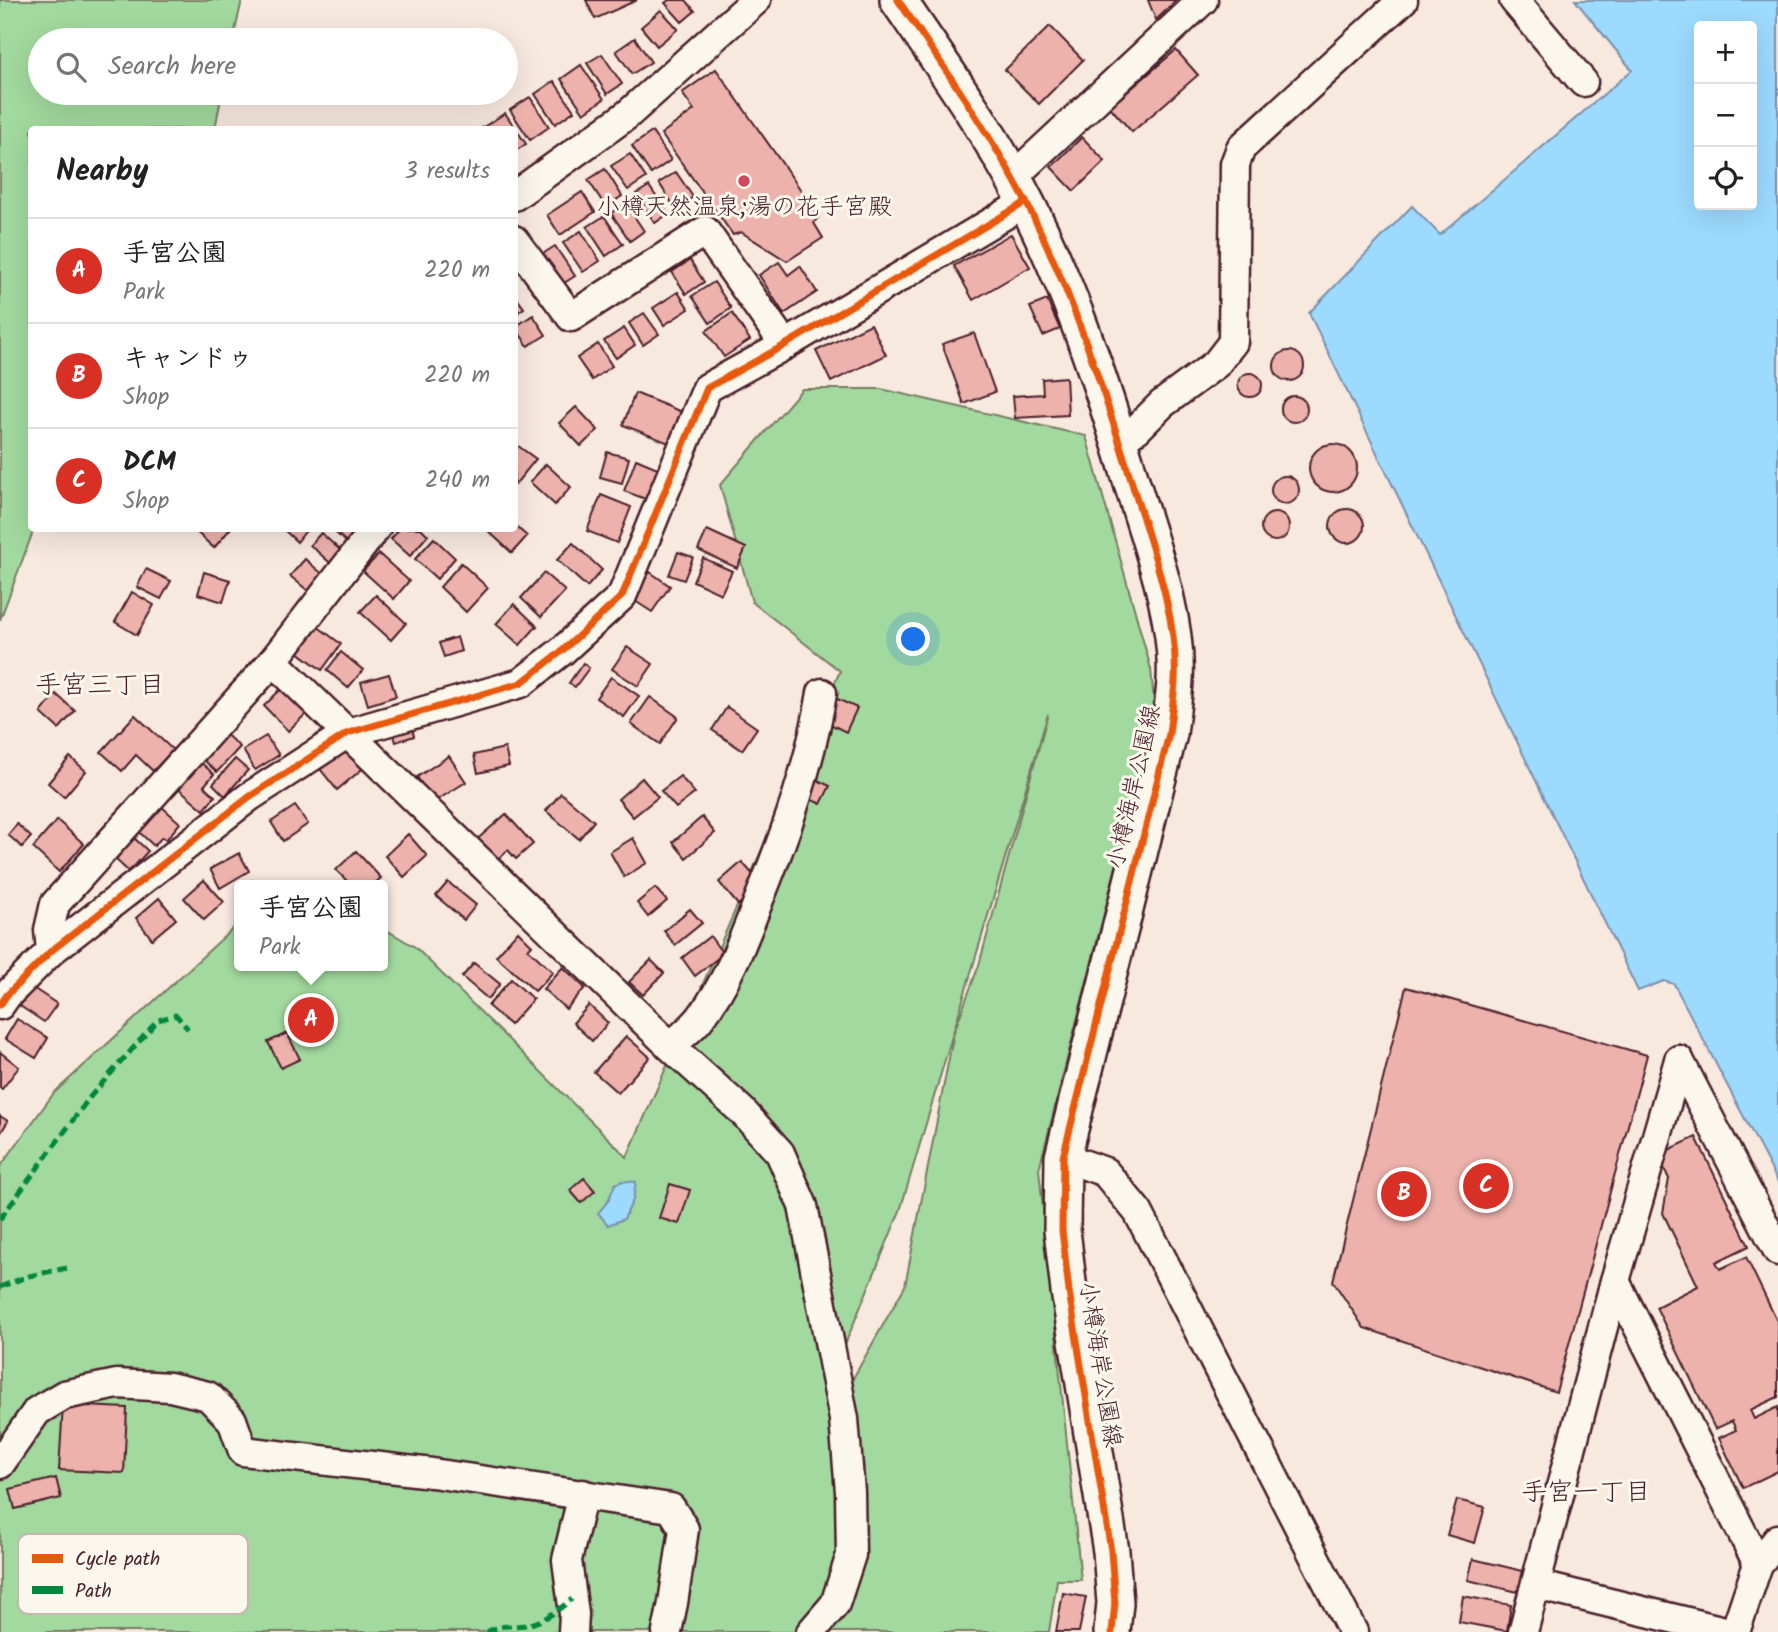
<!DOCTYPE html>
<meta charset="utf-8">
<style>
body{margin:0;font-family:Kalam,"Klee One",sans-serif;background:#f2f2f2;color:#222}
.controls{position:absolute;right:21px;top:21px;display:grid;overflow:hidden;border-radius:7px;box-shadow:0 7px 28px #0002}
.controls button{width:63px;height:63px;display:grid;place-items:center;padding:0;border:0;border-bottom:2px solid #e0e0e0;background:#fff;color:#222;font:35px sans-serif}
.you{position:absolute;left:914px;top:640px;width:24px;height:24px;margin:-18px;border:5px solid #fff;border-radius:50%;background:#1a73e8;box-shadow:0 0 0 10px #1a73e833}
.badge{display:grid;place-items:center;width:46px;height:46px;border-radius:50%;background:#d93025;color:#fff;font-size:23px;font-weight:700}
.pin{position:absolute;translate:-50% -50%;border:4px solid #fff;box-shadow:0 2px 7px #0006}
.popup{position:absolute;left:234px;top:880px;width:154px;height:91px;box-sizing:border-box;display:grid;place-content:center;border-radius:7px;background:#fff;filter:drop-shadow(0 2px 5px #0005);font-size:23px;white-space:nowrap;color:#767676}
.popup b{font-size:26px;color:#222}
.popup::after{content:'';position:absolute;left:50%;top:100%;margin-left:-14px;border:14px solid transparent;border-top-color:#fff}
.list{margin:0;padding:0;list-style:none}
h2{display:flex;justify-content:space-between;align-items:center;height:91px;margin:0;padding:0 28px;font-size:30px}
h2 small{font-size:23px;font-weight:400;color:#767676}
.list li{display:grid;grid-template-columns:46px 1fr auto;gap:21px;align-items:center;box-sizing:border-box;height:105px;padding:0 28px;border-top:2px solid #e0e0e0}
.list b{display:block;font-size:26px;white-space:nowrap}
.list p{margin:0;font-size:23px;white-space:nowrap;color:#767676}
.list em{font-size:23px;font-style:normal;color:#767676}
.icon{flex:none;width:38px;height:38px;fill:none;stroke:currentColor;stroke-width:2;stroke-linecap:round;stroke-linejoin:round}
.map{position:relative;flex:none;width:1778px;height:1632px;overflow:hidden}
.search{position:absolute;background:#fff;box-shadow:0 7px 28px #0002;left:28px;top:28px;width:490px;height:77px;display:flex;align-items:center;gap:18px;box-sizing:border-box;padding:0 24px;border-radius:38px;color:#767676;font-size:26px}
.panel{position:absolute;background:#fff;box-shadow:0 7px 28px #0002;left:28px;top:126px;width:490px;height:406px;border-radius:7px}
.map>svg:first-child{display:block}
.green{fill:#a2d99e;stroke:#767c64;stroke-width:2;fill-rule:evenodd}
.water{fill:#9cdafe;stroke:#7b8faa;stroke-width:2;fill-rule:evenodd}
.building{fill:#edb2ac;stroke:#4a1f2b;stroke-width:2}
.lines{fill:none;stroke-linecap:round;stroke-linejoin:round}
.minor-casing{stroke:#4a1f2b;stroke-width:33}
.major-casing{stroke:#4a1f2b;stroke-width:40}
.minor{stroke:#fbf7ec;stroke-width:28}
.major{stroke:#fbf7ec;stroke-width:35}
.quiet{stroke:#00873e;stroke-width:5;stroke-dasharray:10 5;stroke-linecap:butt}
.cycleway-casing{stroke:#fbf7ec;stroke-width:11}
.cycleway{stroke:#e8590c;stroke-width:7}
.poi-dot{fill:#d1495b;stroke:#fbf7ec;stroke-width:2.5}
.labels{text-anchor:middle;stroke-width:6;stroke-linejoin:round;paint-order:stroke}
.poi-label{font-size:24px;fill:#4a1f2b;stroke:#fbf7ec}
.street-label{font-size:24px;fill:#4a1f2b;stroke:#fbf7ec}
.neighbourhood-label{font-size:26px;fill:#4a1f2b;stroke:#fbf7ec}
.key{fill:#fbf7ec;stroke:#c6b6b2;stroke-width:2}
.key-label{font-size:19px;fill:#4a1f2b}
</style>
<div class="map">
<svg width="1778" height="1632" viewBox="0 0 1778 1632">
<rect width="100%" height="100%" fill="#f8e9df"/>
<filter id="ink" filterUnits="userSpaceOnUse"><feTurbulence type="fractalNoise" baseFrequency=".0143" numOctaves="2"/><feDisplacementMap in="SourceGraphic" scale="14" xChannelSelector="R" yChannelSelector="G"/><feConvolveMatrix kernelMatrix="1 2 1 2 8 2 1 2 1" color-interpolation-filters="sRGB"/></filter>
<g filter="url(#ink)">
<g class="green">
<polygon points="0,0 242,0 233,40 40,40 40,93 222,93 215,129 32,130 32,528 34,529 0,620"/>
<path d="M802 389H881L1086 436 1151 669 1155 713 1039 1169 1081 1580H1057L1049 1632H0V1167L54 1093 239 923V966H383V928L415 947 627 1157 840 671 752 602 720 485ZM1048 714 979 965 954 1032 905 1286 834 1412 832 1376 900 1211Z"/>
</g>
<g class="water">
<path d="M1575 0H1778V1182L1674 984 1664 981 1638 991 1309 313 1412 206 1440 235 1632 70ZM1699 26H1752V205H1699Z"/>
<polygon points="623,1181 636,1182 633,1200 624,1219 608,1225 598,1213 608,1201 615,1184"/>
</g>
<g class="building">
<polygon points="586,0 637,0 595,19"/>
<polygon points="669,0 686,0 695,11 682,22 665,3"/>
<polygon points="1148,0 1177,0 1156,20"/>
<polygon points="661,10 678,29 657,46 641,27"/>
<polygon points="1050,26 1083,60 1039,104 1005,70"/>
<polygon points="635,38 651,62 632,74 616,51"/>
<polygon points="1176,50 1198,75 1132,132 1110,107"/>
<polygon points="602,54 622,84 607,94 587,63"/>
<polygon points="581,65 604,99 584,113 561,79"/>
<polygon points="716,69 819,216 814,223 823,238 787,261 741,232 733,235 661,134 694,110 682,93"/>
<polygon points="554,81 574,111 555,124 535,94"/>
<polygon points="530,97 549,127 530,140 510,110"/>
<polygon points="505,113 526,144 514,152 514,130 482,128"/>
<polygon points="652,132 671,160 651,174 632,146"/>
<polygon points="1082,137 1105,161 1074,191 1051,167"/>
<polygon points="630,154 646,178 628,190 611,166"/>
<polygon points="605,169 622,196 606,207 588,180"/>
<polygon points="676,172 693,197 676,209 659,183"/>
<polygon points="649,186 668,214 655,223 636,194"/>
<polygon points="582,192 595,212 560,235 547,215"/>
<polygon points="626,204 644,231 630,241 611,213"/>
<polygon points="604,216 623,244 606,256 587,227"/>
<polygon points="581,231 600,261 583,272 563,243"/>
<polygon points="1011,234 1030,267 973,300 954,266"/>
<polygon points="555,246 575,276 561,285 541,255"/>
<polygon points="690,260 704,282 686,294 672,272"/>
<polygon points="779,262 788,275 800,266 817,292 784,314 759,275"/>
<polygon points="714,282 731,308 710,323 692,296"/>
<polygon points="678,292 689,309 664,325 653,308"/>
<polygon points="514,294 524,308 514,315"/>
<polygon points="1047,300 1060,329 1043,336 1030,307"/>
<polygon points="644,313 659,334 643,345 629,323"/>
<polygon points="732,313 750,340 724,357 706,331"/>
<polygon points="533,315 546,335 528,346 515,327"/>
<polygon points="871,324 886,355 831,382 816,351"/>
<polygon points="624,328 635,345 616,358 604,341"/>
<polygon points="974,333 995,392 964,404 942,344"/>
<polygon points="598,344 612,366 592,380 577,358"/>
<circle cx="1289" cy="366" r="15"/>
<circle cx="1250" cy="385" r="12"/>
<polygon points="1066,377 1068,415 1015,418 1013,396 1043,394 1042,379"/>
<polygon points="635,393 682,412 669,443 623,425"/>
<circle cx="1294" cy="409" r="13"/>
<polygon points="576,407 598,430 581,446 559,423"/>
<polygon points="514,443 536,459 514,486"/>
<circle cx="1333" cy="468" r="24"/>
<polygon points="607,452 629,458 622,483 600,477"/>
<polygon points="636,459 660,469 648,500 624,491"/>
<polygon points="546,464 571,487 555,505 530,482"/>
<circle cx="1285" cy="490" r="14"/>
<polygon points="601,495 631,507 617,543 587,531"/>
<circle cx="1347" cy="526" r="17"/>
<circle cx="1275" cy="527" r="14"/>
<polygon points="514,525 527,536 512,553 485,528 514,528"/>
<polygon points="192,528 231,528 214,548"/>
<polygon points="282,528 308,528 297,542"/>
<polygon points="330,528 364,528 350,545"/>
<polygon points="400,528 421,528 428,535 410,556 391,539"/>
<polygon points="707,530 746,548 737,568 698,550"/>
<polygon points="321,533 347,556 336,568 310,545"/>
<polygon points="434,538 455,558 437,579 415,559"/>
<polygon points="573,543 602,570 587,587 557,560"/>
<polygon points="678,552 693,557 684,580 669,575"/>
<polygon points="379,554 409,581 394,599 363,571"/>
<polygon points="703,558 732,571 721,594 693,581"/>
<polygon points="305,559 326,577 312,594 290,576"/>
<polygon points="461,563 488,588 466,612 440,587"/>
<polygon points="146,569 171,581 161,599 137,587"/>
<polygon points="204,572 230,580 223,602 198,594"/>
<polygon points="650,572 670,586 652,612 632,599"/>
<polygon points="544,573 565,591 541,617 521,598"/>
<polygon points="132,592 154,605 137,635 115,622"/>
<polygon points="376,595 406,623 391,640 360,612"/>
<polygon points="514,604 537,626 520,645 496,624"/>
<polygon points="317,626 341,644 322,670 298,652"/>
<polygon points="457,637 461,651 444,657 439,643"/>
<polygon points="627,647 653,664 638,686 612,669"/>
<polygon points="341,652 363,670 348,688 327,670"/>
<polygon points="583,663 589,668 575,687 569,683"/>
<polygon points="389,674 396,696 368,705 361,682"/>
<polygon points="611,677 639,696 624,717 596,698"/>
<polygon points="284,686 308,712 288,731 264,706"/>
<polygon points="56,694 75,711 59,729 41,713"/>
<polygon points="650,697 678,717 660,744 631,724"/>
<polygon points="833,697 857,708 846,732 822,720"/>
<polygon points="727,707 757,728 742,750 712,730"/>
<polygon points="135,715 173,750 153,771 136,755 122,771 101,752"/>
<polygon points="411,724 414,736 396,742 392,729"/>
<polygon points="222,731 240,747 217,772 199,756"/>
<polygon points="266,736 279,755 255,770 243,750"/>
<polygon points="350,744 367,765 337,790 320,769"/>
<polygon points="505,748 509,766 478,773 474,755"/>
<polygon points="449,756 466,782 434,802 417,777"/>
<polygon points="70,757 86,771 64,797 48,783"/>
<polygon points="235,759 248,770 225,796 213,784"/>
<polygon points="199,761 214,774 204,786 215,796 204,810 176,786"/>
<polygon points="680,776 695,793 676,808 661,791"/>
<polygon points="809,776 830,786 821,804 801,795"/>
<polygon points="642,778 658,797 633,817 618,799"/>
<polygon points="561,793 594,821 579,839 546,811"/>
<polygon points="160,805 180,823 166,840 162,837 154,846 137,830"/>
<polygon points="295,806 308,824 283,841 271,822"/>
<polygon points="506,814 533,844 516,859 508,850 492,864 473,843"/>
<polygon points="702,817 715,833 686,858 673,842"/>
<polygon points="57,820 84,844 59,872 33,848"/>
<polygon points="17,824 31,837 22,847 8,835"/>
<polygon points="408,834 427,856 404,877 385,856"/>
<polygon points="133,837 148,851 129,872 114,858"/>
<polygon points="633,838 647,863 624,877 610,852"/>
<polygon points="356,851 381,878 373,885 351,885 336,870"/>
<polygon points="239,853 249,871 220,888 210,869"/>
<polygon points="742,862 762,885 738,905 719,882"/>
<polygon points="204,880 224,902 204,920 184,898"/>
<polygon points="448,882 476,905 464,920 436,896"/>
<polygon points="655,888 667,901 648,917 637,903"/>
<polygon points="159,898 176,919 152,939 136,918"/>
<polygon points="690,909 702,923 675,945 664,931"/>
<polygon points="518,931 532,945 528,949 553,972 535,991 496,956"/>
<polygon points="710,936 723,954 695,976 682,958"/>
<polygon points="651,960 664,973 643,995 629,982"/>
<polygon points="474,963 500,984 488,999 462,977"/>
<polygon points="563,967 585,988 566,1009 543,989"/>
<polygon points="511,979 533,999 510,1025 488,1006"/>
<polygon points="1406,987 1647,1055 1556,1392 1364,1328 1333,1281"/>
<polygon points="33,988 57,1004 44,1022 20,1006"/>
<polygon points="589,1005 608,1023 592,1041 573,1023"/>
<polygon points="17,1019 48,1038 36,1058 5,1039"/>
<polygon points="287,1033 300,1059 281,1068 268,1042"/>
<polygon points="626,1036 650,1057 618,1093 594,1072"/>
<polygon points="0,1052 19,1067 2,1089 0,1088"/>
<polygon points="0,1116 8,1121 0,1134"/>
<polygon points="1696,1137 1749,1246 1716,1262 1720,1269 1746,1257 1778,1323 1778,1397 1750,1410 1754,1419 1778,1407 1778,1471 1743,1488 1719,1438 1736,1430 1732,1421 1715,1429 1656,1307 1698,1286 1663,1213 1669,1179 1658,1155"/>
<polygon points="584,1178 595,1191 581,1203 570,1190"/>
<polygon points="670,1184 690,1190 679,1224 659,1218"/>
<polygon points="63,1405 127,1408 124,1473 59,1470"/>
<polygon points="56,1478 61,1498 15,1509 10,1489"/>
<polygon points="1457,1500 1485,1507 1475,1543 1447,1535"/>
<polygon points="1473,1559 1527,1572 1522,1593 1468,1580"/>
<polygon points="1063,1593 1086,1597 1079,1632 1056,1632"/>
<polygon points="1463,1596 1511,1605 1507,1631 1459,1622"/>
</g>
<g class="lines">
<g class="minor-casing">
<g id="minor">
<polyline points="1514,0 1583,82"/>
<polyline points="1012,178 1203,0"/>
<polyline points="514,196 627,115 756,0"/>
<polyline points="514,240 571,317 705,231 785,345"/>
<polyline points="1119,439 1137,429 1162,404 1216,364 1233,342 1235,164 1241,148 1403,0"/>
<polyline points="273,661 670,1046 742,1111 780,1153 803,1206 844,1419 850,1492 851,1555 835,1604 811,1632"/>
<polyline points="51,951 49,930 55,904 273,661 376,528"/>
<polyline points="0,1005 7,995 51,951 249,797 348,733 521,683 562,651 622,596 707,388 785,345 1026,202"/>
<path d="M670 1046C681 1037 693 1028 701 1017 728 982 744 938 760 897 787 830 810 765 822 693"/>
<polyline points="1679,1060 1778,1251"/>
<polyline points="1063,1157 1105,1172 1138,1212 1353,1632"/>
<polyline points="1615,1281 1758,1564"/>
<polyline points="0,1464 37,1411 64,1395 117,1384 170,1387 208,1396 232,1420 243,1451 432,1473 671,1508 684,1529 673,1603 667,1632"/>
<polyline points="1536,1585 1729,1632"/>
<polyline points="573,1632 574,1614 567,1560 583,1494"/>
<polyline points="1523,1632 1615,1281 1679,1060"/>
<polyline points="1735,1632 1758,1564 1778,1539"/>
</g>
</g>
<g class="major-casing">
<path id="major" d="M898 0C943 66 989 131 1026 202 1071 290 1102 385 1131 480 1149 540 1179 618 1175 681 1174 698 1171 716 1169 734L1063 1157 1062 1230 1069 1291 1111 1551 1115 1603 1112 1632"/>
</g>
<use href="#minor" class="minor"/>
<use href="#major" class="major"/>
<g class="quiet">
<polyline points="0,1219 90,1097 158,1020 176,1015 188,1029"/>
<polyline points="0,1287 29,1276 67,1268"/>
<path d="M487 1632C501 1624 511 1627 526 1625 544 1622 558 1610 572 1599"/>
</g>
<g class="cycleway-casing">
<g id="cycleway">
<path d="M898 0C943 66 989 131 1026 202 1071 290 1102 385 1131 480 1149 540 1179 618 1175 681 1174 698 1171 716 1169 734L1063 1157 1062 1230 1069 1291 1111 1551 1115 1603 1112 1632"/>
<polyline points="0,1005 7,995 51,951 249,797 348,733 521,683 562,651 622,596 707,388 785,345 1026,202"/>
</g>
</g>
<use href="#cycleway" class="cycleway"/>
</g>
</g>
<circle class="poi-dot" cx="744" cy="181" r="7"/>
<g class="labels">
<g class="poi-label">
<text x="744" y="214">小樽天然温泉;湯の花手宮殿</text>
</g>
<g class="street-label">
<text transform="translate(1133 787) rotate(-77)" y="8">小樽海岸公園線</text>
<text transform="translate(1101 1364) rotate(81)" y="8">小樽海岸公園線</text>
</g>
<g class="neighbourhood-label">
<text x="100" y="693">手宮三丁目</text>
<text x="1586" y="1500">手宮一丁目</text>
</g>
</g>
<rect x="18" y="1534" width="230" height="80" rx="10" class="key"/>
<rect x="32" y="1554" width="31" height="9" fill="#e8590c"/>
<rect x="32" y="1586" width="31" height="8" fill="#00873e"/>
<g class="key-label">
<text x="75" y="1565">Cycle path</text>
<text x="75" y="1597">Path</text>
</g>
</svg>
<div class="controls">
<button>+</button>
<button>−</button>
<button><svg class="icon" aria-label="locate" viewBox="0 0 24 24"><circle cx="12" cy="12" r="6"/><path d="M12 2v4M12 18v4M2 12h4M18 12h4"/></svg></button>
</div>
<div class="you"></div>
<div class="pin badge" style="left:311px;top:1020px">A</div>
<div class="popup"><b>手宮公園</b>Park</div>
<div class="pin badge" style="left:1404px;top:1194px">B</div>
<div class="pin badge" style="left:1486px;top:1186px">C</div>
<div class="search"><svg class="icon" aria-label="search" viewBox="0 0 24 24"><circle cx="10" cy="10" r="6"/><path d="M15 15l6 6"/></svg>Search here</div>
<section class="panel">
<h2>Nearby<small>3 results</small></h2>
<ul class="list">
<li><span class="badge">A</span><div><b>手宮公園</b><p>Park</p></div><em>220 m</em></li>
<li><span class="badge">B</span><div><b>キャンドゥ</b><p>Shop</p></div><em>220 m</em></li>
<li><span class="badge">C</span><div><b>DCM</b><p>Shop</p></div><em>240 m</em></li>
</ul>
</section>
</div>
